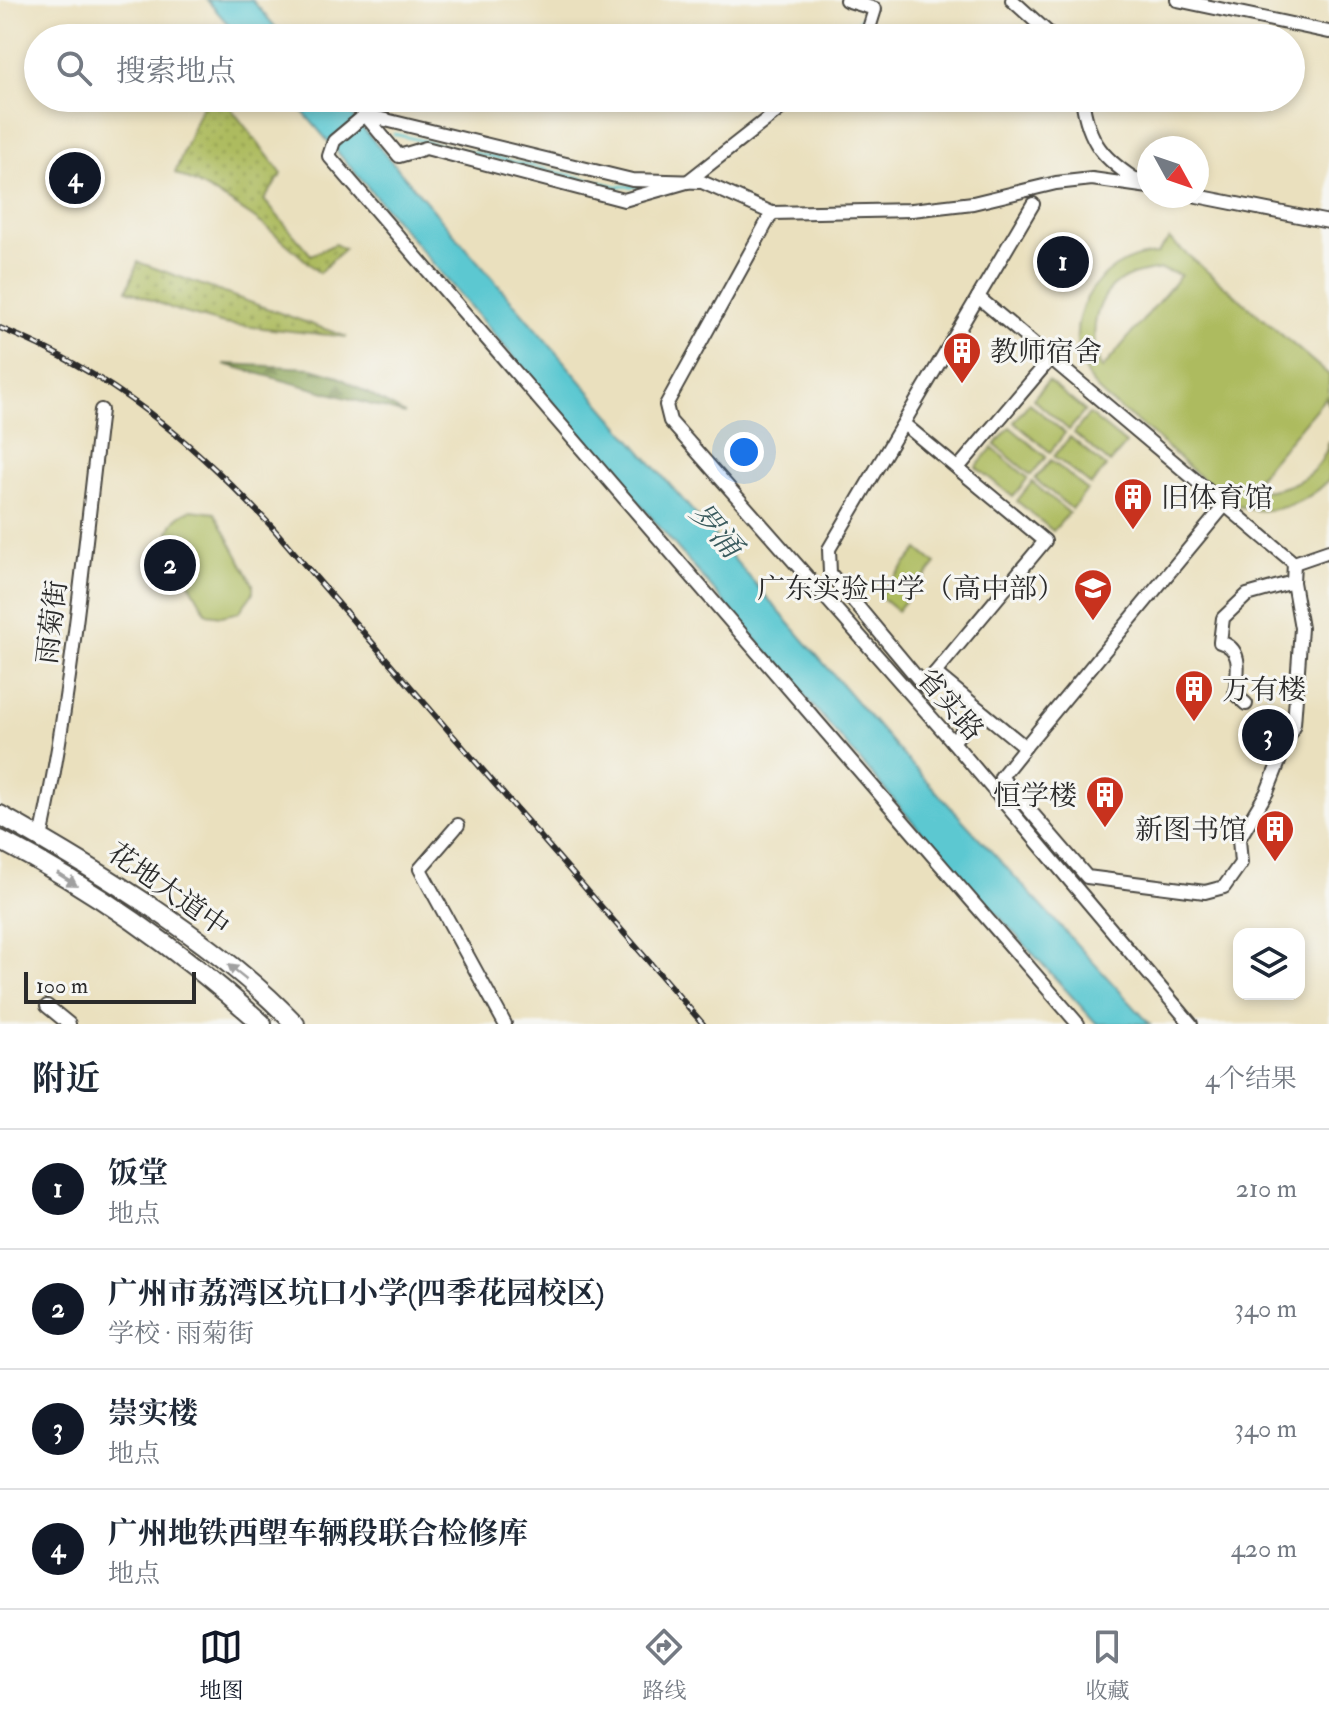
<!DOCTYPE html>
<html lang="zh">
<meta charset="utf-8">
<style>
body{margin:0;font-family:"IM FELL Double Pica","Noto Serif SC",serif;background:#f2f2f3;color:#1f2937}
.controls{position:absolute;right:24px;bottom:24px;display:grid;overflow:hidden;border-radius:16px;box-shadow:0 4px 12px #0003}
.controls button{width:72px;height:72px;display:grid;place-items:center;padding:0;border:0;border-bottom:2px solid #e0e1e3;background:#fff;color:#1f2937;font:40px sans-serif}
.compass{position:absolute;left:1137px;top:136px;width:72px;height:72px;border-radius:50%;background:#fff;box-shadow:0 4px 12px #0003;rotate:130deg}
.scale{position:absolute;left:24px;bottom:20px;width:172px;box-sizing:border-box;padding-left:8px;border:4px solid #2b2b2b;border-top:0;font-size:22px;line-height:28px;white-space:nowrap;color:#2b2b2b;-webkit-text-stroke:6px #f6f6f2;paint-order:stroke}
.you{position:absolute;left:744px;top:452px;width:28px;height:28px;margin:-20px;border:6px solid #fff;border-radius:50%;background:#1a73e8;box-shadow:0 0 0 12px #1a73e833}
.badge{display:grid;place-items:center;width:52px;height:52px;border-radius:50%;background:#111827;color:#fff;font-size:26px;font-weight:700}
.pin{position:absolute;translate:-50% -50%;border:4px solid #fff;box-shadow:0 2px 8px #0006}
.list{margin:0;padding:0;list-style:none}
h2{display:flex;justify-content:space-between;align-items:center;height:104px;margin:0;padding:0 32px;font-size:34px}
h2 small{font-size:26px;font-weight:400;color:#747a83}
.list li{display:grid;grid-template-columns:52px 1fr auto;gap:24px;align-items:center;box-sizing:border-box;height:120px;padding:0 32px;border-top:2px solid #e0e1e3}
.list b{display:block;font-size:30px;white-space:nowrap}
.list p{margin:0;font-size:26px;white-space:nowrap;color:#747a83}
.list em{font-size:26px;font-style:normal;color:#747a83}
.icon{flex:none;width:44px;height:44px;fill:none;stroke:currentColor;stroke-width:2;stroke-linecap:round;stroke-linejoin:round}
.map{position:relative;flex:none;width:1329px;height:1024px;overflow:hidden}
.search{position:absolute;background:#fff;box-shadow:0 4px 12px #0003;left:24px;right:24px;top:24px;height:88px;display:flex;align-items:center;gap:20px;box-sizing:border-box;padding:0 28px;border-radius:44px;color:#747a83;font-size:30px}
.sheet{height:584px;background:#fff}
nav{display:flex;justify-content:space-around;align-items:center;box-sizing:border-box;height:112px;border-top:2px solid #e0e1e3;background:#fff;font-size:22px;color:#747a83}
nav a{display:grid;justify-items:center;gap:4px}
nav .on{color:#111827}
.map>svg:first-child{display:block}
.grass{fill:#adbb5e;stroke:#6c7344;stroke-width:2;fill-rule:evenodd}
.forest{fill:url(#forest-firs);stroke:#5a6740;stroke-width:2}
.park{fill:url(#park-dots);stroke:#6c7344;stroke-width:2}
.water{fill:#5bc8d1;stroke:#437a7e;stroke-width:2}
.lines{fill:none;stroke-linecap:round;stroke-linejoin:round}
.stream{stroke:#5bc8d1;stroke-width:3}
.street-casing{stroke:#484641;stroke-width:16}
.primary-casing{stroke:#484641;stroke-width:22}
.street{stroke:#fff;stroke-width:12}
.primary{stroke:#fff;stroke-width:18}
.rail-casing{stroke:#2b2b2b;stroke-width:6}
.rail{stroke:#f6f6f2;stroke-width:3;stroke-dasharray:9;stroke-linecap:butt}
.oneway{fill:#a0a0a0}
.labels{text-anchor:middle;stroke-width:6;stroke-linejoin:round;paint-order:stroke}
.poi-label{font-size:28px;fill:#2b2b2b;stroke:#f6f6f2;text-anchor:start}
.street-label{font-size:28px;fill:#2b2b2b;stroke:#f6f6f2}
.water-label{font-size:30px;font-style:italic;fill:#395a5d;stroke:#f6f6f2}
</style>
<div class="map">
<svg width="1329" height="1024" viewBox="0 0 1329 1024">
<defs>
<pattern id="forest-firs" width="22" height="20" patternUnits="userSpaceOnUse" patternTransform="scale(2)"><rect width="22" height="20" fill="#8aa355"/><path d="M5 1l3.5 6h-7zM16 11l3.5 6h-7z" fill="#718547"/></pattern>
<pattern id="park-dots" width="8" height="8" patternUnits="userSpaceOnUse" patternTransform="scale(2)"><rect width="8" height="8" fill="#adbb5e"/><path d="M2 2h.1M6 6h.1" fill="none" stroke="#8d984e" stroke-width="1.8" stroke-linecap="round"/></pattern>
</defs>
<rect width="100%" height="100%" fill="#f6f6f2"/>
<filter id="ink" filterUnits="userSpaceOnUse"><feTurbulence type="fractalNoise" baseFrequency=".0125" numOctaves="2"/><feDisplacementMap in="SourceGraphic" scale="16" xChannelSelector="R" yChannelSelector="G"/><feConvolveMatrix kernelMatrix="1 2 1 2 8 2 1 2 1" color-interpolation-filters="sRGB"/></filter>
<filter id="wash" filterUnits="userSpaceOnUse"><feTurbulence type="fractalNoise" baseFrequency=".006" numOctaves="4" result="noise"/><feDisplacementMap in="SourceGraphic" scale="32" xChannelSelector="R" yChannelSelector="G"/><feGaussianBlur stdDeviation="1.8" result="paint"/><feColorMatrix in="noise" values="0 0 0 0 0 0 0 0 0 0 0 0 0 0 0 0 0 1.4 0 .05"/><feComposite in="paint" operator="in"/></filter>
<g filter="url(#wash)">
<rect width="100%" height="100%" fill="#eae0be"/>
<g class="grass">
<path d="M1169 239 1329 375V407L1326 397 1247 490C1282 494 1321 479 1329 441V480C1307 503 1266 520 1235 504 1213 492 1172 451 1151 433 1135 419 1103 399 1091 382 1054 327 1094 257 1157 254ZM1161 269 1181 275 1102 369C1087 338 1093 291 1130 276 1139 272 1151 271 1161 269Z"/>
<polygon points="1048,381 1085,411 1069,430 1033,399"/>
<polygon points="1029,403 1065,433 1050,452 1014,422"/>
<polygon points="1089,414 1126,444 1110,463 1074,433"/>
<polygon points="1010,427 1046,457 1031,475 995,445"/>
<polygon points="1070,437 1106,467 1091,485 1054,456"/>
<polygon points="992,448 1028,478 1013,497 976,467"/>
<polygon points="1051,460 1087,490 1072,509 1035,479"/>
<polygon points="1032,482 1069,513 1053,531 1017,501"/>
<path d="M191 510 215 513 253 584V593L239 612 222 616 207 614 167 544C170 526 173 516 191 510Z"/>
<polygon points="918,549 936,564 897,611 879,596"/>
</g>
<polygon class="forest" points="224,364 312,368 335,375 405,414"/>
<g class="park">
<path d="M205 98H223L282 174 264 200 311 255 335 244 344 249 319 273C269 226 237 202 175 173Z"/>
<polygon points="138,262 347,337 224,324 178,311 127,290"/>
</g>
<g class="water">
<polygon points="207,0 252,0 285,38 240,38"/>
<polygon points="291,98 337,98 900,752 1150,1024 1097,1024 911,820"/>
</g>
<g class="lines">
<g class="stream">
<polyline points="842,38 864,15"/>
<polyline points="394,134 616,186 652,187"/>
</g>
</g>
</g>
<g filter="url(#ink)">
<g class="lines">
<g class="street-casing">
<g id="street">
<polyline points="846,0 875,9 867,35"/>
<polyline points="1012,0 1054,38"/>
<polyline points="1177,0 1329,32"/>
<polyline points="859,38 862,34 881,38"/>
<path d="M1082 98C1088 143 1104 160 1141 183"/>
<polyline points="365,115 334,141 329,156 1078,1024"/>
<polyline points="365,115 632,180 702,182 772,213 912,210 973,203 1056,183 1092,179 1149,187"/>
<polyline points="365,115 399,156 426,148 624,200 687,182 794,98"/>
<polyline points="1197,196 1329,222"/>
<polyline points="772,213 666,405 670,421 953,742 1191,1024"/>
<polyline points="978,297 1294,563 1329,551"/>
<polyline points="904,424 1045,541 935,673 1025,747 1225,505"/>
<polyline points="958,468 1051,358"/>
<polyline points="935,673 924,686 830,573 829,549 1033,204"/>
<path d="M1246 704 1235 694C1237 675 1245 649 1220 642L1223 618 1247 595 1293 582"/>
<polyline points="953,742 980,710"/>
<polyline points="1025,747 1001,777 1087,877 1205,892 1224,887 1241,863 1239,839 1267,792 1294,724 1301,628 1293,582 1294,563"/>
<polyline points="458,825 420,869 505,1024"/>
<path d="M41 838C71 698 84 553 101 410"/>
<polyline points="47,1006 69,1024"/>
</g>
</g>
<g class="primary-casing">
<g id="primary">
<path d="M0 815C96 869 220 944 295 1024"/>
<path d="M0 840C94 889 184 953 262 1024"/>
</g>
</g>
<use href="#street" class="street"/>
<use href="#primary" class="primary"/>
<g class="rail-casing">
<path id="rail" d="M0 328C113 374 190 439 272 527L703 1024"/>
</g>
<use href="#rail" class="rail"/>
</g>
<defs><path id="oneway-solid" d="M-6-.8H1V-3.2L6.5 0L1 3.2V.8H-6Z" transform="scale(2)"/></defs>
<g class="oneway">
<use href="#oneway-solid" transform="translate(67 879) rotate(32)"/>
<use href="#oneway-solid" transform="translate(237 972) rotate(-141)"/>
</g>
</g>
<defs>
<g id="building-pin" transform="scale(2)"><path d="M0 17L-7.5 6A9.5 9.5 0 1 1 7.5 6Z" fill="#c8321e" stroke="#f6f6f2"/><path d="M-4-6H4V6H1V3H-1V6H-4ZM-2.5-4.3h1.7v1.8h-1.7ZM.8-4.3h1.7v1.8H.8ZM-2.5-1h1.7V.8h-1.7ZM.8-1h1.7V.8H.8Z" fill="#fff"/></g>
<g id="school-pin" transform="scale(2)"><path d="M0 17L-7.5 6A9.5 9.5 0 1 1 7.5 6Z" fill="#c8321e" stroke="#f6f6f2"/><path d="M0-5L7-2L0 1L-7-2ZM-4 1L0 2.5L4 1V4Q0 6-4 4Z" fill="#fff"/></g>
</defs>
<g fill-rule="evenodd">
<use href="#building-pin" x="962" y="351"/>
<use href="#building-pin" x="1133" y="497"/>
<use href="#school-pin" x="1093" y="588"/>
<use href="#building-pin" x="1194" y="689"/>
<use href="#building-pin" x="1105" y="795"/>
<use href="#building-pin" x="1275" y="829"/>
</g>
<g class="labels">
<g class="poi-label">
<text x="990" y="361">教师宿舍</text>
<text x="1161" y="507">旧体育馆</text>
<text x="1065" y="598" text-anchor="end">广东实验中学（高中部）</text>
<text x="1222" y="699">万有楼</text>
<text x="1077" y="805" text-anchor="end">恒学楼</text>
<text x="1247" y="839" text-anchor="end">新图书馆</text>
</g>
<g class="street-label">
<text transform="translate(51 622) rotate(-83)" y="10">雨菊街</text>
<text transform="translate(951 704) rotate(49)" y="10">省实路</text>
<text transform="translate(169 889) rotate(35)" y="10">花地大道中</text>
</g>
<g class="water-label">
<text transform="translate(716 530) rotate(49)" y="10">罗涌</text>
</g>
</g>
</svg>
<div class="controls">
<button><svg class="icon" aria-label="layers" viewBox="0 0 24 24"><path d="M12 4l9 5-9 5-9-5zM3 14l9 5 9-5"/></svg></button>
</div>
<svg class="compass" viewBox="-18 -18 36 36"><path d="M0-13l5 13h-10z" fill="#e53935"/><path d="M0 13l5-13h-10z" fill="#747a83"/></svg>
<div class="scale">100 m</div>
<div class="you"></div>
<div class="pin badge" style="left:1063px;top:262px">1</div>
<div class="pin badge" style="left:170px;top:565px">2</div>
<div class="pin badge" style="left:1268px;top:735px">3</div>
<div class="pin badge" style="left:75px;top:178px">4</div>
<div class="search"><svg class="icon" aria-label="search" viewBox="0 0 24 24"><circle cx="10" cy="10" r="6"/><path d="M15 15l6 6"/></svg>搜索地点</div>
</div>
<section class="sheet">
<h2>附近<small>4个结果</small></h2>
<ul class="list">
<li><span class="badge">1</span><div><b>饭堂</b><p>地点</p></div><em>210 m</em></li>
<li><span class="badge">2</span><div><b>广州市荔湾区坑口小学(四季花园校区)</b><p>学校 · 雨菊街</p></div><em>340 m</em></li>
<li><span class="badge">3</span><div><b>崇实楼</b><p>地点</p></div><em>340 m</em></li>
<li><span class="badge">4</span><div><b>广州地铁西塱车辆段联合检修库</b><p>地点</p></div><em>420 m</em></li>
</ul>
</section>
<nav>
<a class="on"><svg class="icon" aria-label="map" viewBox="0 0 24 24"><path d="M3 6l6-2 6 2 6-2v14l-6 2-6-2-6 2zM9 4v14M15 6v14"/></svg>地图</a>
<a><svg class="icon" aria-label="directions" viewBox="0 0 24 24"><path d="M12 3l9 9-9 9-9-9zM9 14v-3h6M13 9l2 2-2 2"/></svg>路线</a>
<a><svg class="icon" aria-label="saved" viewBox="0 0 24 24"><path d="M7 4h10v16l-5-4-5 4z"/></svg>收藏</a>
</nav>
